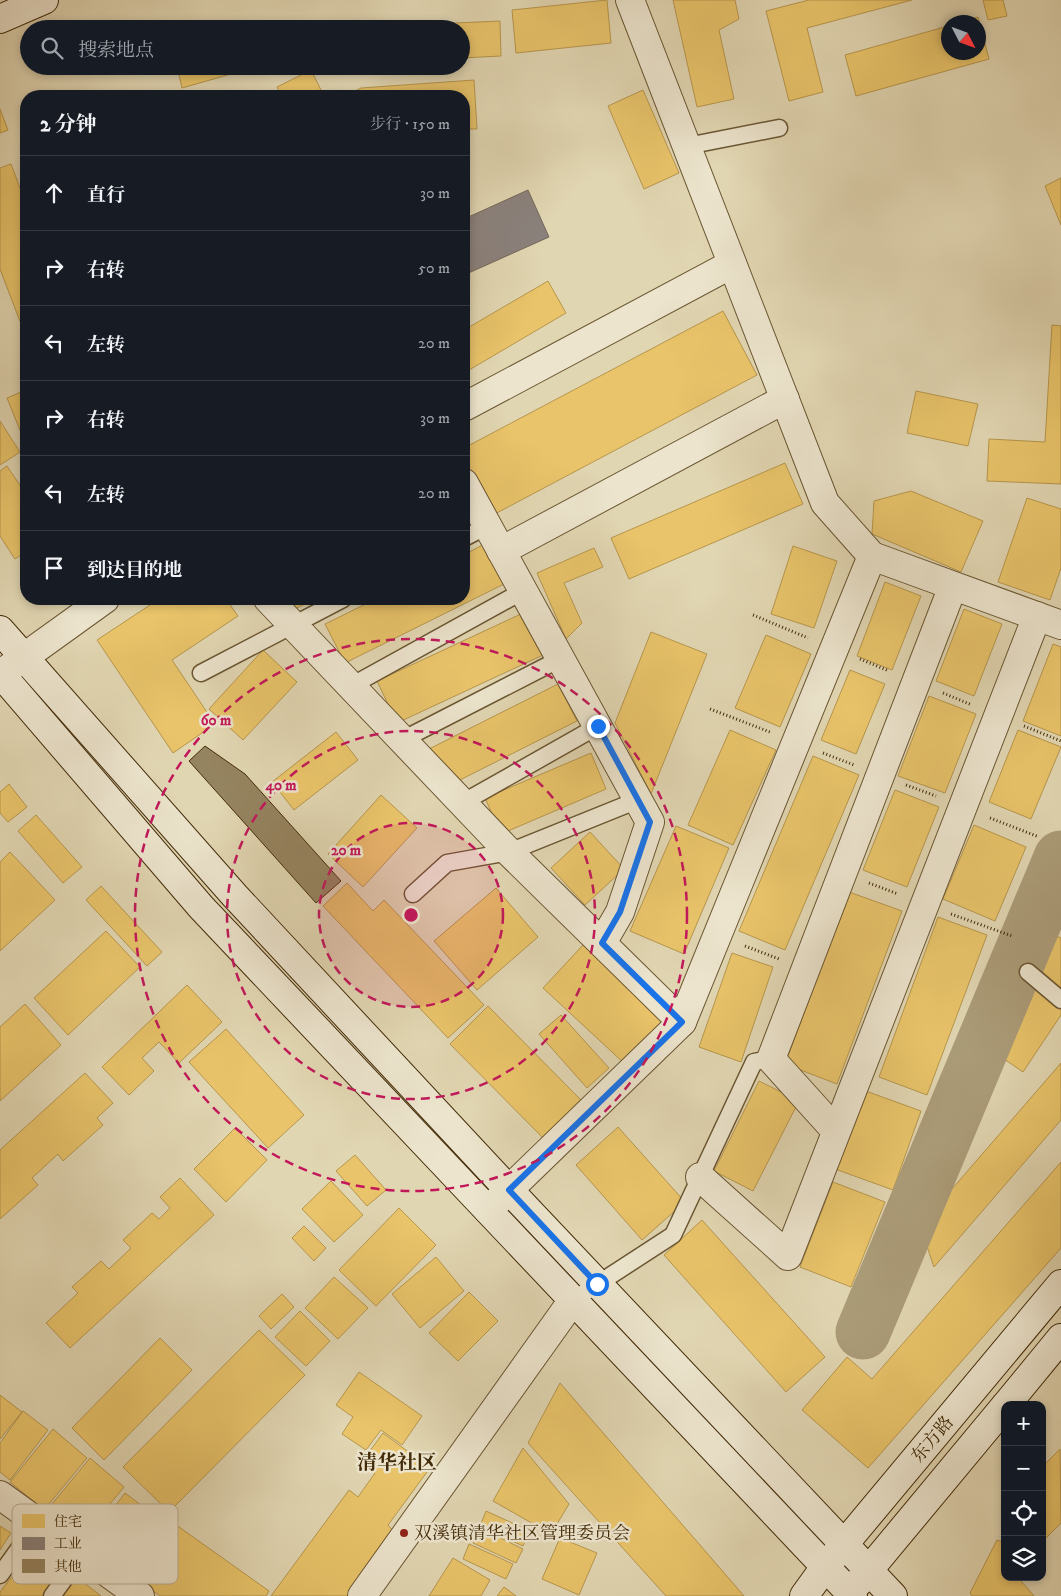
<!DOCTYPE html>
<html lang="zh">
<meta charset="utf-8">
<style>
body{margin:0;font-family:"IM FELL DW Pica","Noto Serif SC",serif;background:#242831;color:#f1f3f6}
.controls{position:absolute;right:15px;bottom:15px;display:grid;overflow:hidden;border-radius:10px;box-shadow:0 2px 8px #0003}
.controls button{width:45px;height:45px;display:grid;place-items:center;padding:0;border:0;border-bottom:1px solid #363941;background:#171b24;color:#f1f3f6;font:25px sans-serif}
.compass{position:absolute;left:941px;top:15px;width:45px;height:45px;border-radius:50%;background:#171b24;box-shadow:0 2px 8px #0003;rotate:132deg}
.stop{position:absolute;width:15px;height:15px;margin:-11px;border:4px solid #1a73e8;border-radius:50%;background:#fff}
.stop.end{background:#1a73e8;border-color:#fff;box-shadow:0 1px 5px #0008}
.list{margin:0;padding:0;list-style:none}
h2{display:flex;justify-content:space-between;align-items:center;height:65px;margin:0;padding:0 20px;font-size:21px}
h2 small{font-size:16px;font-weight:400;color:#9ea1a6}
.list li{display:grid;grid-template-columns:32px 1fr auto;gap:15px;align-items:center;box-sizing:border-box;height:75px;padding:0 20px;border-top:1px solid #363941}
.list b{display:block;font-size:19px;white-space:nowrap}
.list em{font-size:16px;font-style:normal;color:#9ea1a6}
.icon{flex:none;width:28px;height:28px;fill:none;stroke:currentColor;stroke-width:2;stroke-linecap:round;stroke-linejoin:round}
.map{position:relative;flex:none;width:1061px;height:1596px;overflow:hidden}
.search{position:absolute;background:#171b24;box-shadow:0 2px 8px #0003;left:20px;top:20px;width:450px;height:55px;display:flex;align-items:center;gap:12px;box-sizing:border-box;padding:0 18px;border-radius:28px;color:#9ea1a6;font-size:19px}
.panel{position:absolute;background:#171b24;box-shadow:0 2px 8px #0003;left:20px;top:90px;width:450px;height:515px;border-radius:20px}
.map>svg:first-child{display:block}
.homes{fill:#e9c46a;stroke:#b7964d}
.industry{fill:#8a817c;stroke:#746759}
.lines{fill:none;stroke-linecap:round;stroke-linejoin:round}
.river{stroke:#ab9c78;stroke-width:55}
.building{fill:#958460;stroke:#422b08}
.lane-casing{stroke:#6a5632;stroke-width:19}
.street-casing{stroke:#6a5632;stroke-width:30}
.secondary-casing{stroke:#422b08;stroke-width:30}
.path{stroke:#422b08;stroke-width:3;stroke-dasharray:1 2.5;stroke-linecap:butt}
.lane{stroke:#ece4cd;stroke-width:16}
.street{stroke:#ece4cd;stroke-width:28}
.secondary{stroke:#ece4cd;stroke-width:28}
.route{stroke:#1a73e8;stroke-width:6}
.ring{fill:none;stroke:#c2185b;stroke-width:2.5;stroke-dasharray:9 6}
.poi-dot{fill:#8f2418;stroke:#ece4cd;stroke-width:2}
.labels{text-anchor:middle;stroke-width:5;stroke-linejoin:round;paint-order:stroke}
.street-label{font-size:18px;fill:#422b08;stroke:#ece4cd}
.poi-label{font-size:18px;fill:#422b08;stroke:#ece4cd;text-anchor:start}
.quarter-label{font-size:20px;font-weight:bold;fill:#422b08;stroke:#ece4cd}
.key{fill:#ece4cd;stroke:#b9ac92;stroke-width:1}
.key-label{font-size:14px;fill:#422b08}
.centre{fill:#c2185b;stroke:#ece4cd;stroke-width:2.5}
.ring-label{font-size:15px;text-anchor:middle;font-weight:bold;fill:#c2185b;stroke:#ece4cd;stroke-width:5;stroke-linejoin:round;paint-order:stroke}
</style>
<div class="map">
<svg width="1061" height="1596" viewBox="0 0 1061 1596">
<rect width="100%" height="100%" fill="#e1d6b2"/>
<filter id="stains"><feTurbulence type="fractalNoise" baseFrequency=".004" numOctaves="4"/><feColorMatrix values="0 0 0 0 .2 0 0 0 0 .09 0 0 0 0 .02 0 0 0 .5 -.17"/></filter>
<radialGradient id="worn" r=".72"><stop offset=".6" stop-color="#630" stop-opacity="0"/><stop offset="1" stop-color="#630" stop-opacity=".3"/></radialGradient>
<g class="homes">
<polygon points="607,0 611,43 516,53 512,10"/>
<polygon points="673,0 735,0 739,19 719,30 734,99 697,107"/>
<polygon points="809,0 912,0 807,28 823,92 789,101 766,11"/>
<polygon points="983,0 1003,0 1007,16 988,20"/>
<polygon points="978,17 989,59 856,96 845,55 948,26 948,52 978,52 978,22 960,22"/>
<polygon points="500,21 501,56 461,58 461,29 319,29"/>
<polygon points="177,66 236,66 238,72 182,88"/>
<polygon points="311,70 324,96 282,96 277,87"/>
<polygon points="474,80 477,129 464,129 464,96 345,96 361,88"/>
<polygon points="643,90 679,173 644,189 608,106"/>
<polygon points="0,109 8,130 0,133"/>
<polygon points="11,164 26,204 26,337 0,269 0,168"/>
<polygon points="1061,178 1061,225 1045,186"/>
<polygon points="548,281 566,313 464,373 464,330"/>
<polygon points="723,311 757,375 493,515 464,459 464,448"/>
<polygon points="1052,325 1061,326 1061,484 987,481 989,439 1045,442"/>
<polygon points="26,390 26,445 7,398"/>
<polygon points="916,391 978,404 968,446 907,433"/>
<polygon points="0,421 20,452 0,465"/>
<polygon points="785,463 803,504 629,579 611,538"/>
<polygon points="7,466 26,494 26,552 15,559 0,536 0,471"/>
<polygon points="911,491 983,521 961,572 872,534 874,501"/>
<polygon points="1027,498 1061,509 1061,568 1050,600 998,582"/>
<polygon points="484,544 504,584 345,663 325,624 376,599 464,599 464,555"/>
<polygon points="793,546 837,561 814,628 771,614"/>
<polygon points="594,548 603,567 564,583 582,623 566,639 537,573"/>
<polygon points="885,582 921,596 892,670 857,656"/>
<polygon points="159,599 226,599 238,616 172,660 215,724 173,753 97,640"/>
<polygon points="278,599 315,599 285,614"/>
<polygon points="964,609 1002,624 974,696 936,681"/>
<polygon points="523,613 543,655 397,723 377,681"/>
<polygon points="651,632 707,654 651,794 615,723"/>
<polygon points="766,635 811,654 780,727 735,708"/>
<polygon points="1053,644 1061,647 1061,736 1023,721"/>
<polygon points="263,650 297,682 243,740 209,709"/>
<polygon points="850,670 885,684 856,754 821,740"/>
<polygon points="558,684 577,721 448,786 429,749"/>
<polygon points="929,696 976,714 945,793 898,776"/>
<polygon points="730,730 776,750 733,845 688,825"/>
<polygon points="1018,730 1061,747 1031,819 989,802"/>
<polygon points="336,732 358,760 294,810 272,782"/>
<polygon points="591,753 606,789 501,834 485,798"/>
<polygon points="813,756 859,775 785,950 739,931"/>
<polygon points="9,784 27,807 8,822 0,813 0,792"/>
<polygon points="895,790 939,807 907,887 863,870"/>
<polygon points="381,795 417,828 363,887 328,854"/>
<polygon points="36,815 82,867 63,883 18,831"/>
<polygon points="974,825 1026,847 995,921 943,899"/>
<polygon points="676,826 729,848 684,954 630,931"/>
<polygon points="590,832 624,869 585,905 551,868"/>
<polygon points="10,852 55,900 0,951 0,862"/>
<polygon points="347,883 373,911 384,900 484,1005 448,1038 323,906"/>
<polygon points="101,886 162,952 147,966 86,900"/>
<polygon points="496,888 538,937 477,990 434,941"/>
<polygon points="849,892 902,911 837,1084 785,1064"/>
<polygon points="938,917 987,935 927,1095 879,1077"/>
<polygon points="106,931 140,967 68,1035 34,998"/>
<polygon points="1053,934 1061,938 1061,988 1036,966"/>
<polygon points="583,945 666,1021 626,1065 543,988"/>
<polygon points="732,953 773,967 741,1062 699,1047"/>
<polygon points="187,985 222,1022 179,1063 159,1042 142,1058 154,1071 129,1095 102,1067"/>
<polygon points="1029,986 1061,1008 1061,1015 1023,1072 988,1048"/>
<polygon points="25,1004 61,1045 0,1101 0,1027"/>
<polygon points="488,1006 585,1104 547,1142 450,1044"/>
<polygon points="561,1015 609,1068 587,1088 539,1034"/>
<polygon points="226,1029 304,1115 268,1148 189,1062"/>
<polygon points="1061,1063 1061,1120 934,1267 920,1226"/>
<polygon points="85,1073 113,1103 97,1118 103,1125 63,1161 58,1154 32,1178 38,1185 0,1219 0,1150"/>
<polygon points="759,1081 799,1101 753,1191 714,1171"/>
<polygon points="863,1090 921,1111 893,1190 835,1169"/>
<polygon points="618,1127 685,1202 642,1240 576,1165"/>
<polygon points="235,1128 267,1160 226,1202 194,1169"/>
<polygon points="355,1155 386,1190 367,1206 336,1171"/>
<polygon points="1061,1162 1061,1248 868,1468 802,1410 847,1357 872,1379"/>
<polygon points="180,1178 214,1215 70,1348 46,1323 78,1293 72,1287 101,1261 109,1269 131,1248 123,1240 152,1213 159,1219 170,1208 160,1197"/>
<polygon points="331,1181 363,1215 334,1242 302,1209"/>
<polygon points="833,1182 885,1202 851,1287 800,1267"/>
<polygon points="399,1208 436,1245 376,1306 339,1270"/>
<polygon points="702,1220 825,1357 786,1392 664,1255"/>
<polygon points="304,1226 326,1248 314,1261 292,1238"/>
<polygon points="436,1257 464,1291 420,1328 392,1294"/>
<polygon points="334,1277 368,1308 338,1339 305,1308"/>
<polygon points="469,1292 498,1321 458,1361 429,1333"/>
<polygon points="282,1294 294,1307 271,1329 259,1316"/>
<polygon points="300,1311 330,1341 306,1366 275,1337"/>
<polygon points="259,1330 305,1375 169,1512 123,1467"/>
<polygon points="160,1338 192,1370 104,1460 72,1428"/>
<polygon points="359,1372 422,1416 402,1445 381,1430 366,1450 342,1434 353,1417 336,1405"/>
<polygon points="560,1383 744,1596 666,1596 528,1443"/>
<polygon points="0,1395 22,1412 0,1439"/>
<polygon points="23,1411 48,1430 10,1480 0,1472 0,1443"/>
<polygon points="53,1429 87,1458 44,1510 10,1482"/>
<polygon points="383,1433 430,1468 388,1525 394,1532 348,1596 271,1596 349,1490 358,1497 375,1473 361,1463"/>
<polygon points="523,1448 569,1504 551,1534 493,1501"/>
<polygon points="1060,1449 1061,1523 1043,1541 1042,1467"/>
<polygon points="90,1458 124,1487 81,1539 47,1510"/>
<polygon points="125,1493 154,1515 120,1561 90,1539"/>
<polygon points="486,1511 530,1531 523,1546 480,1526"/>
<polygon points="172,1522 269,1591 266,1596 160,1596 133,1576"/>
<polygon points="0,1526 11,1533 0,1550"/>
<polygon points="480,1528 523,1549 516,1563 473,1543"/>
<polygon points="560,1538 597,1553 579,1595 542,1579"/>
<polygon points="997,1540 1005,1543 1005,1577 1023,1577 1021,1581 1034,1596 972,1596 970,1593"/>
<polygon points="469,1544 513,1564 506,1579 463,1559"/>
<polygon points="35,1547 64,1569 44,1596 0,1596 0,1592"/>
<polygon points="453,1558 490,1580 481,1596 429,1596"/>
<polygon points="75,1576 101,1596 60,1596"/>
<polygon points="504,1587 516,1596 497,1596"/>
</g>
<polygon class="industry" points="528,190 549,237 464,275 464,219"/>
<g class="lines">
<polyline class="river" points="863,1332 1061,858"/>
</g>
<polygon class="building" points="205,746 245,774 341,881 316,903 189,761"/>
<g class="lines">
<g class="lane-casing">
<g id="lane">
<polyline points="687,146 779,128"/>
<polyline points="464,538 487,526"/>
<polyline points="201,673 343,599"/>
<polyline points="351,686 523,591"/>
<polyline points="402,740 560,659"/>
<polyline points="462,803 598,726"/>
<polyline points="413,894 447,863 509,852 638,800"/>
<polyline points="1028,972 1061,1000"/>
<polyline points="573,1300 673,1235 754,1062 771,1059"/>
<polyline points="0,1575 38,1522"/>
<polyline points="52,1596 82,1555"/>
</g>
</g>
<g class="street-casing">
<g id="street">
<polyline points="630,0 825,503 872,556 1061,625"/>
<polyline points="464,407 732,264"/>
<polyline points="464,483 650,822 620,912 602,943"/>
<polyline points="501,551 785,399"/>
<polyline points="268,599 509,852 682,1022"/>
<polyline points="5,671 105,599"/>
<polyline points="836,1131 771,1059 953,586"/>
<polyline points="700,1177 788,1256 1037,616"/>
<polyline points="488,1210 682,1022 872,556"/>
<polyline points="0,1495 140,1596"/>
<polyline points="362,1596 573,1300"/>
</g>
</g>
<g class="secondary-casing">
<g id="secondary">
<polyline points="0,19 44,0"/>
<polyline points="0,630 235,896 509,1190 893,1596"/>
<polyline points="0,673 201,907 853,1596"/>
<polyline points="1006,1405 1061,1338"/>
<polyline points="858,1583 1005,1406"/>
<polyline points="804,1596 825,1567 1061,1284"/>
</g>
</g>
<g class="path">
<polyline points="753,615 808,638"/>
<polyline points="860,659 889,671"/>
<polyline points="943,693 972,705"/>
<polyline points="710,709 770,732"/>
<polyline points="1024,726 1061,741"/>
<polyline points="823,753 854,765"/>
<polyline points="906,785 936,796"/>
<polyline points="990,818 1039,837"/>
<polyline points="869,883 898,894"/>
<polyline points="951,914 1012,936"/>
<polyline points="745,946 779,959"/>
</g>
<use href="#lane" class="lane"/>
<use href="#street" class="street"/>
<use href="#secondary" class="secondary"/>
</g>
<g class="lines">
<polyline class="route" points="597,1284 509,1190 682,1022 602,943 620,912 650,822 598,726"/>
</g>
<circle cx="411" cy="915" r="92" fill="#c2185b" fill-opacity=".12"/>
<g class="ring">
<circle cx="411" cy="915" r="92"/>
<circle cx="411" cy="915" r="184"/>
<circle cx="411" cy="915" r="276"/>
</g>
<circle class="poi-dot" cx="404" cy="1533" r="5"/>
<g class="labels">
<g class="street-label">
<text transform="translate(932 1439) rotate(-50)" y="6">东方路</text>
</g>
<g class="poi-label">
<text x="414" y="1539">双溪镇清华社区管理委员会</text>
</g>
<g class="quarter-label">
<text x="397" y="1469">清华社区</text>
</g>
</g>
<rect x="12" y="1504" width="166" height="80" rx="8" class="key"/>
<rect x="22" y="1514" width="23" height="14" fill="#e9c46a"/>
<rect x="22" y="1537" width="23" height="13" fill="#8a817c"/>
<rect x="22" y="1559" width="23" height="14" fill="#958460"/>
<g class="key-label">
<text x="54" y="1526">住宅</text>
<text x="54" y="1548">工业</text>
<text x="54" y="1571">其他</text>
</g>
<circle cx="411" cy="915" r="8" class="centre"/>
<g class="ring-label">
<text x="216" y="725">60 m</text>
<text x="281" y="790">40 m</text>
<text x="346" y="855">20 m</text>
</g>
<rect width="100%" height="100%" filter="url(#stains)"/>
<rect width="100%" height="100%" fill="url(#worn)"/>
</svg>
<div class="controls">
<button>+</button>
<button>−</button>
<button><svg class="icon" aria-label="locate" viewBox="0 0 24 24"><circle cx="12" cy="12" r="6"/><path d="M12 2v4M12 18v4M2 12h4M18 12h4"/></svg></button>
<button><svg class="icon" aria-label="layers" viewBox="0 0 24 24"><path d="M12 4l9 5-9 5-9-5zM3 14l9 5 9-5"/></svg></button>
</div>
<svg class="compass" viewBox="-18 -18 36 36"><path d="M0-13l5 13h-10z" fill="#e53935"/><path d="M0 13l5-13h-10z" fill="#9ea1a6"/></svg>
<div class="stop" style="left:597px;top:1284px"></div>
<div class="stop end" style="left:598px;top:726px"></div>
<div class="search"><svg class="icon" aria-label="search" viewBox="0 0 24 24"><circle cx="10" cy="10" r="6"/><path d="M15 15l6 6"/></svg>搜索地点</div>
<section class="panel">
<h2>2 分钟<small>步行 · 150 m</small></h2>
<ul class="list">
<li><svg class="icon" aria-label="ahead" viewBox="0 0 24 24"><path d="M12 20V5M6 11l6-6 6 6"/></svg><div><b>直行</b></div><em>30 m</em></li>
<li><svg class="icon" aria-label="right" viewBox="0 0 24 24"><path d="M7 20v-9h11M14 6l5 5-5 5"/></svg><div><b>右转</b></div><em>50 m</em></li>
<li><svg class="icon" aria-label="left" viewBox="0 0 24 24"><path d="M17 20v-9H6M10 6l-5 5 5 5"/></svg><div><b>左转</b></div><em>20 m</em></li>
<li><svg class="icon" aria-label="right" viewBox="0 0 24 24"><path d="M7 20v-9h11M14 6l5 5-5 5"/></svg><div><b>右转</b></div><em>30 m</em></li>
<li><svg class="icon" aria-label="left" viewBox="0 0 24 24"><path d="M17 20v-9H6M10 6l-5 5 5 5"/></svg><div><b>左转</b></div><em>20 m</em></li>
<li><svg class="icon" aria-label="arrive" viewBox="0 0 24 24"><path d="M6 21V4h12l-3 4 3 4H6"/></svg><div><b>到达目的地</b></div></li>
</ul>
</section>
</div>
